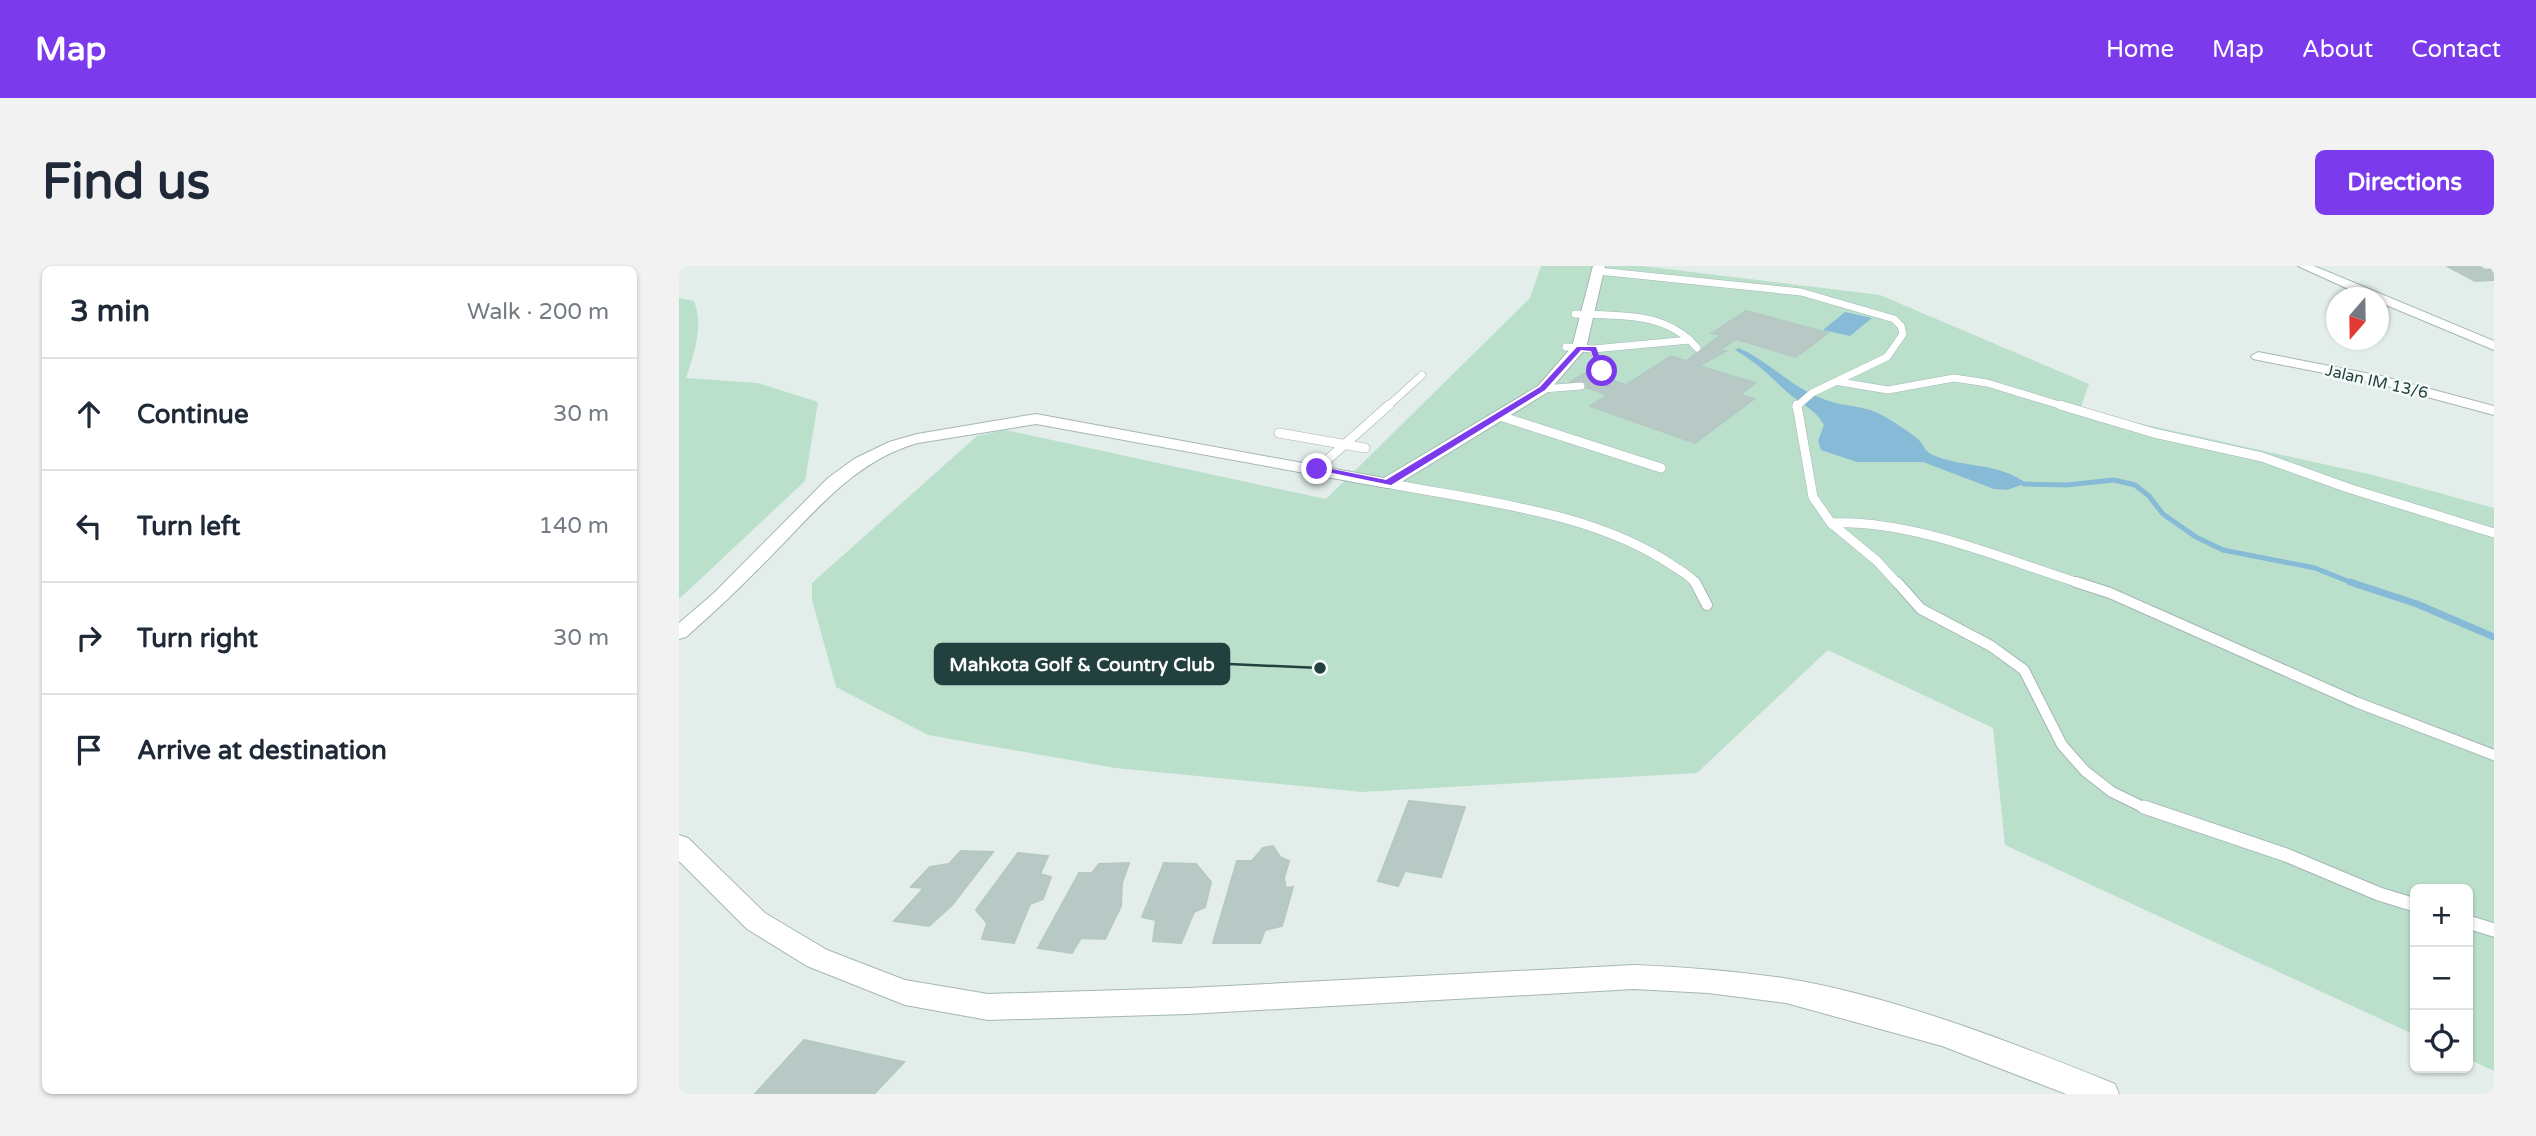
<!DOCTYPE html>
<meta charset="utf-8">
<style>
body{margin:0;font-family:"Varela Round",sans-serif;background:#f2f2f3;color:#1f2937}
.controls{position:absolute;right:21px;bottom:21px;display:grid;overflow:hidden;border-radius:10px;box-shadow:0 2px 5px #0004}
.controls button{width:63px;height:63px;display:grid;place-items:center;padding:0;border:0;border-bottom:2px solid #e0e1e3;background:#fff;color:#1f2937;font:35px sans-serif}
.compass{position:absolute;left:1647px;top:21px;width:63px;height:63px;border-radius:50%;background:#fff;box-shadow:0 2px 5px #0004;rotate:200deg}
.stop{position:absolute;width:21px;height:21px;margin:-16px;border:5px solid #7c3aed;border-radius:50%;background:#fff}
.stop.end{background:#7c3aed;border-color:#fff;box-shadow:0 2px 7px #0008}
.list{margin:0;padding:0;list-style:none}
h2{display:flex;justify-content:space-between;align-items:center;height:91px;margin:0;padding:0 28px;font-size:30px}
h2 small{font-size:23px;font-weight:400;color:#747a83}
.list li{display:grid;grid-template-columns:46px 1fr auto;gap:21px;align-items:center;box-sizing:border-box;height:112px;padding:0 28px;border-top:2px solid #e0e1e3}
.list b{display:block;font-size:26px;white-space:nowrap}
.list em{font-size:23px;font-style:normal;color:#747a83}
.icon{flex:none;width:38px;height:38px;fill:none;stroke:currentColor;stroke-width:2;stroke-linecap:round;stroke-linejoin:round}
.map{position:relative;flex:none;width:1815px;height:828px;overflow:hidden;border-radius:10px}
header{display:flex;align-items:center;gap:42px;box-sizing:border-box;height:98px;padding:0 35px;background:#7c3aed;color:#fff}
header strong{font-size:33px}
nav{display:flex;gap:38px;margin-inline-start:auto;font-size:24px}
.intro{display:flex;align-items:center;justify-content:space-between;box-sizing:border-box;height:168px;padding:0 42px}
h1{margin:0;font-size:49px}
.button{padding:18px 32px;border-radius:10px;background:#7c3aed;color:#fff;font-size:24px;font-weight:700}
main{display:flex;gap:42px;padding:0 42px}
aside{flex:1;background:#fff;border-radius:10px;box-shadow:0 2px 5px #0004}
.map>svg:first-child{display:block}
.green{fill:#bae0cc}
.water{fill:#87bad6}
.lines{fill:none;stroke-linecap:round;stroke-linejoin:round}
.stream-far1{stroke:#87bad6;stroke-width:5}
.stream{stroke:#87bad6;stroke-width:7}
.building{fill:#b8c9c5;stroke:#b5c8c4;stroke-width:2}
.service-far3-casing{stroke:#a5b6b4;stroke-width:8}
.service-far2-casing{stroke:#a5b6b4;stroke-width:10}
.service-far1-casing{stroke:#a5b6b4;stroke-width:12}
.service-casing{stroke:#a5b6b4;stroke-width:15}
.minor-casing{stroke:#a5b6b4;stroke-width:2}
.service-far3{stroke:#fff;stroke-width:7}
.service-far2{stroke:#fff;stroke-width:9}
.service-far1{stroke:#fff;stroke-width:10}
.service{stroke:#fff;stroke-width:13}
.minor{fill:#fff;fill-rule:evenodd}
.route{fill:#7c3aed}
.labels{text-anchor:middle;stroke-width:5;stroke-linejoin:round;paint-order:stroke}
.far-street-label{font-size:16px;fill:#21403e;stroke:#f4faf8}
.leader{fill:none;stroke:#21403e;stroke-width:2.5}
.callout-dot{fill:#21403e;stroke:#f4faf8;stroke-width:2.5}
.callout{fill:#21403e;stroke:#21403e;stroke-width:2.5}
.callout-label{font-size:19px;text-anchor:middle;font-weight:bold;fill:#fff}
</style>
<header>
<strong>Map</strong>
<nav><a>Home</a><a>Map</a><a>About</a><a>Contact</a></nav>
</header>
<div class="intro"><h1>Find us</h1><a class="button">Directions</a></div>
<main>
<aside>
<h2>3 min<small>Walk · 200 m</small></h2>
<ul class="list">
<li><svg class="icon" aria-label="ahead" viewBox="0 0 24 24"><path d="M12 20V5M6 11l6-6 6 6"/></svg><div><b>Continue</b></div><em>30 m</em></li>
<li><svg class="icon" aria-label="left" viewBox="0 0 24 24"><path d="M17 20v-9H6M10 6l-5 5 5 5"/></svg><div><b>Turn left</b></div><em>140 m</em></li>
<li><svg class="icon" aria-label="right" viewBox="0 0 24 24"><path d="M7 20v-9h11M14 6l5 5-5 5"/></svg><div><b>Turn right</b></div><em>30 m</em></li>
<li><svg class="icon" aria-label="arrive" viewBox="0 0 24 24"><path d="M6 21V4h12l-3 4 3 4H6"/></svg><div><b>Arrive at destination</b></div></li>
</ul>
</aside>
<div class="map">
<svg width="1815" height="828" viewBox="0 0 1815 828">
<rect width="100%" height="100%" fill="#e3eeeb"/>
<g class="green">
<polygon points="862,0 964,0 1201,29 1410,118 1401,144 1694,209 1815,242 1815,805 1789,793 1789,623 1736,623 1736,769 1326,579 1314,462 1149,384 1018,507 682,526 436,502 249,469 157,421 133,334 133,317 298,170 326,164 647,233 851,32"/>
<path d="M0 32 15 35C25 60 15 88 7 112L79 117 139 136 126 215 0 333Z"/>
</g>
<g class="water">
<polygon points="1166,46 1193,52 1171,70 1144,64"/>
<path d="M1060 82C1091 96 1114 123 1147 134 1166 141 1185 139 1203 149 1215 156 1229 165 1239 173 1245 179 1244 183 1252 188 1282 202 1316 196 1344 215L1345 218 1328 224 1315 223 1244 196H1178L1142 184 1139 175 1145 159C1137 144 1121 137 1108 126 1092 111 1076 95 1056 84Z"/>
</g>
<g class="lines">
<polyline class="stream-far1" points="1345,218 1387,219 1435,214 1456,219 1470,230 1484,248 1517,271 1544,284 1636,302 1676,318"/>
<polyline class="stream" points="1671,316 1738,338 1815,371"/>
</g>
<g class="building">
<polygon points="1799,0 1806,4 1815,3 1815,14 1796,15 1770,1"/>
<polygon points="1067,45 1149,67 1117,91 1057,73 1041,84 1047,85 1020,100 1076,117 1061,129 1075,133 1016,177 911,140 929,129 891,116 908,106 947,119 992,90 1007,95 1042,69 1033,67"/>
<polygon points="730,535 786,541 762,611 726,605 719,620 699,615"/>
<polygon points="594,580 601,591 610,595 605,612 607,622 614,621 603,660 586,664 581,677 534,677 558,595 573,595 584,582"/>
<polygon points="282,585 314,586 273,639 250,660 215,655 245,622 232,621 251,601 270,598"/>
<polygon points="339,587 369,590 361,608 372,611 364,633 351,638 335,677 303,673 308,657 297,644"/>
<polygon points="450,597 443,617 442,640 426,673 402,672 393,687 359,682 400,607 413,607 420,598"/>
<polygon points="485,597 517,598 532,616 526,641 515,646 502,677 474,675 477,654 463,651"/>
<polygon points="125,774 225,796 195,828 76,828"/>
</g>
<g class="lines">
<g class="service-far3-casing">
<g id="service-far3">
<polyline points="919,5 1122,26 1215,53 1222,60 1224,68 1208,91 1133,127 1117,141"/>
<path d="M896 48C940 50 987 45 1018 82"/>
<polyline points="887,81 914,83 1011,74"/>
<polyline points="914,83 923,105 921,110"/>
<polyline points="1161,116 1209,124 1275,112 1308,117 1387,141"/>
<polyline points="864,123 902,120"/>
<polyline points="708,141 743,109"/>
</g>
</g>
<g class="service-far2-casing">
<g id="service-far2">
<polyline points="1118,139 1134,231 1152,257 1198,295 1219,318"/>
<polyline points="1381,139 1475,167 1583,191 1669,222 1815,267"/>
<polyline points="821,150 982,202"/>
<polyline points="600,167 686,182"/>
<polyline points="638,203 710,139"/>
<path d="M708 217C804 236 914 245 996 301 1004 306 1013 311 1017 318"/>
<path d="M1152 257C1233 253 1326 294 1403 318"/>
</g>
</g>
<g class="service-far1-casing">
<g id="service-far1">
<polyline points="1016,316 1028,339"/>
<polyline points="1218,316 1242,343 1312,380 1345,404 1383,479 1406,505 1433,526 1468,543"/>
<polyline points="1397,316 1431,327 1677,436 1815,489"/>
</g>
</g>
<g class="service-casing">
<g id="service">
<polyline points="1465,541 1607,589 1700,628 1736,639"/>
<polyline points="1789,656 1815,664"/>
</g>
</g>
<g class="minor-casing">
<g id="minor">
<path d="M914 0H926L907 82 869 126 714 221 708 222 357 158 239 177C178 194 139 242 96 286 67 316 38 344 7 371L0 373V357L35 327 149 212 175 193 210 176 238 168 357 148 705 212 859 120 893 81Z"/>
<polygon points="1619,0 1635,0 1815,75 1815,84 1700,36 1700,32 1689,32"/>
<polygon points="1579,86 1702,110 1815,140 1815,149 1700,118 1574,93 1572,90"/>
<path d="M0 569 9 572 86 647 148 684 226 714 309 728 509 722 955 699C1005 701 1055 705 1104 712 1212 729 1335 777 1436 818L1440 828H1387L1263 780 1107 737 1029 727 955 723 509 748 309 754 226 739 128 700 68 663 0 595Z"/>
</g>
</g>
<use href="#service-far3" class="service-far3"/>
<use href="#service-far2" class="service-far2"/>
<use href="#service-far1" class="service-far1"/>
<use href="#service" class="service"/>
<use href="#minor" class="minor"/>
</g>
<polygon class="route" points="898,81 917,81 926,106 919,105 912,85 902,84 866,124 712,219 634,203 638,200 707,214 861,121"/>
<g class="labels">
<g class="far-street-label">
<text transform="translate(1698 115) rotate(13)" y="6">Jalan IM 13/6</text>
</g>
</g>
<path class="leader" d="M641 402L550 398"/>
<circle class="callout-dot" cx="641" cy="402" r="7"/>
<rect class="callout" x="256" y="378" width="294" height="40" rx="7"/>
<g class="callout-label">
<text x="403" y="405">Mahkota Golf &amp; Country Club</text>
</g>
</svg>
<div class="controls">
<button>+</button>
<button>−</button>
<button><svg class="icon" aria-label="locate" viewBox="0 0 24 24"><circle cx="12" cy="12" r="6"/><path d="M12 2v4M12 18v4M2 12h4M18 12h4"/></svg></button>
</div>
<svg class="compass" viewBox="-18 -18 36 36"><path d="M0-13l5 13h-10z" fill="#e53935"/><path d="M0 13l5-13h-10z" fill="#747a83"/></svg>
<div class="stop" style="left:923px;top:105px"></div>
<div class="stop end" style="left:638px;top:203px"></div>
</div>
</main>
